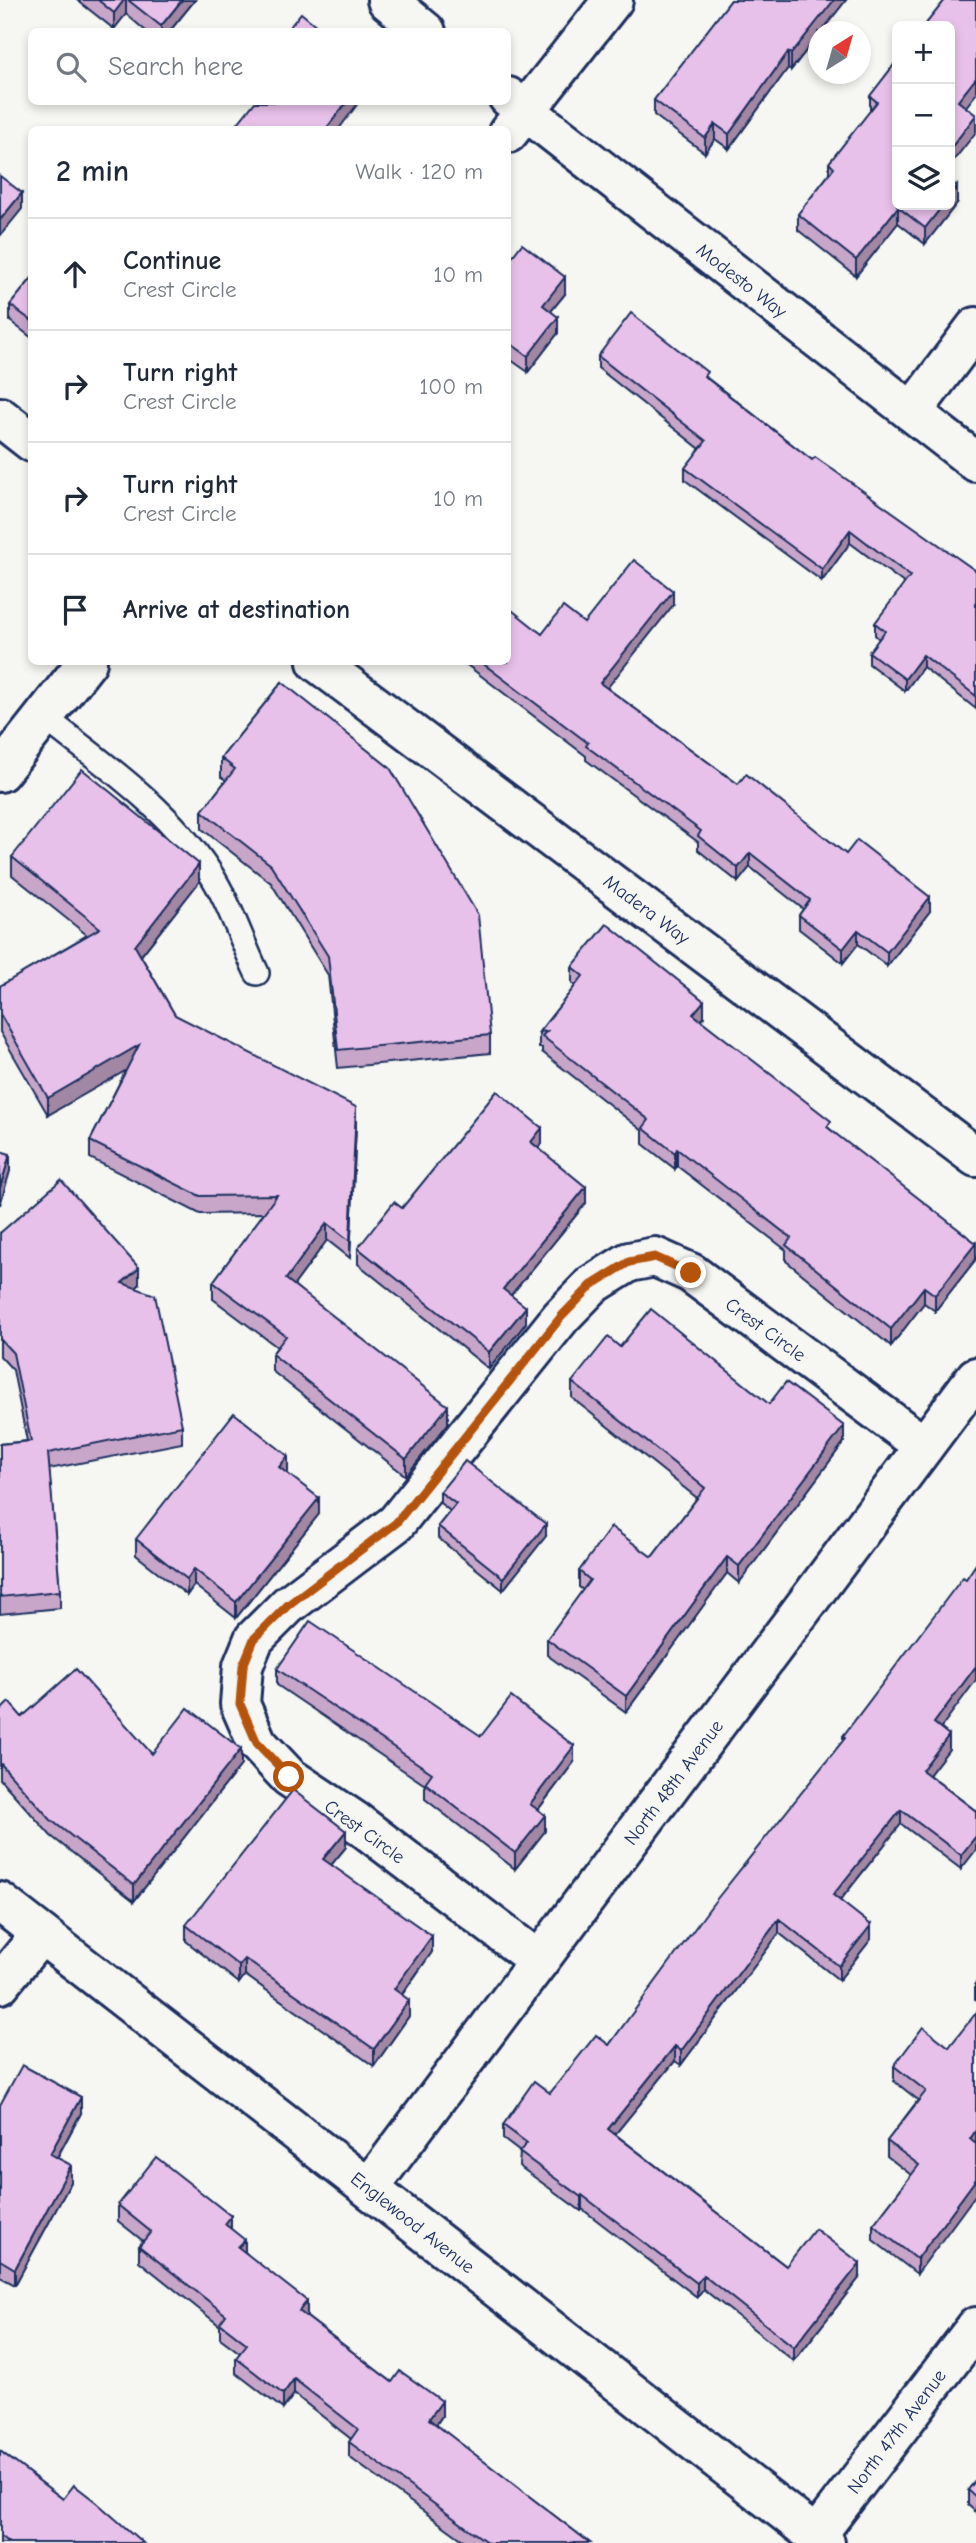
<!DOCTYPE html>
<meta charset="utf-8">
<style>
body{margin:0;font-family:"Comic Neue",sans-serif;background:#f6f6f7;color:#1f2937}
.controls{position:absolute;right:21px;top:21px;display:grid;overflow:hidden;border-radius:10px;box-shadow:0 4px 10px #0003}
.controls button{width:63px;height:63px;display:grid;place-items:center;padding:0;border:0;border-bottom:2px solid #e0e1e3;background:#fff;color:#1f2937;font:35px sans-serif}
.compass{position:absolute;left:808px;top:21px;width:63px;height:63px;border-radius:50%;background:#fff;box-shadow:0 4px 10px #0003;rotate:37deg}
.stop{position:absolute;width:21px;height:21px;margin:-16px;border:5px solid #b45309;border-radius:50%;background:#fff}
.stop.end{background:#b45309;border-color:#fff;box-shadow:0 2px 7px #0008}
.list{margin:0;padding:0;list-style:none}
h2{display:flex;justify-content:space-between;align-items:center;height:91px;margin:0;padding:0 28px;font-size:30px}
h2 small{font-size:23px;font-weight:400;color:#747a83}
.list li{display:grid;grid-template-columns:46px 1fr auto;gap:21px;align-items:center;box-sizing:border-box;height:112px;padding:0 28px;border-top:2px solid #e0e1e3}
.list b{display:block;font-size:26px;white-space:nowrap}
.list p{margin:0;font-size:23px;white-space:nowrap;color:#747a83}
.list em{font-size:23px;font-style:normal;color:#747a83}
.icon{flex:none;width:38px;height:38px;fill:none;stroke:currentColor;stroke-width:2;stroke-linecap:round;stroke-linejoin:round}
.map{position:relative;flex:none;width:976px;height:2543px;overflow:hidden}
.search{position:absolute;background:#fff;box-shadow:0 4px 10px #0003;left:28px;top:28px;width:483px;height:77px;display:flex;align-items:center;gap:18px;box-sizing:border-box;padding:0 24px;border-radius:10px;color:#747a83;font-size:26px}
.panel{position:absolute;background:#fff;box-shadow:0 4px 10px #0003;left:28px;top:126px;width:483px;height:539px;border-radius:10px}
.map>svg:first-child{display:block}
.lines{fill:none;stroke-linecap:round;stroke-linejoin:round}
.service-casing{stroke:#1b2f5e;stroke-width:28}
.minor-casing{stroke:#1b2f5e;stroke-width:44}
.tertiary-casing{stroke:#1b2f5e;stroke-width:44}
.service{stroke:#f6f6f2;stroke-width:23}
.minor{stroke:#f6f6f2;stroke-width:38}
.tertiary{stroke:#f6f6f2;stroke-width:38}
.wall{fill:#c8a6c9;stroke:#1b2f5e;stroke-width:2}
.shaded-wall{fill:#a287a4;stroke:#1b2f5e;stroke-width:2}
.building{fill:#e8c1ea;stroke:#1b2f5e;stroke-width:2}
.route{stroke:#b45309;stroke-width:9}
.labels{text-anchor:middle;stroke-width:5;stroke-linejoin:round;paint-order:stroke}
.street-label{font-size:19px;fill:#1b2f5e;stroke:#f6f6f2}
</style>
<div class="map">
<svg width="976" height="2543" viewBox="0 0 976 2543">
<rect width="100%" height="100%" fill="#f6f6f2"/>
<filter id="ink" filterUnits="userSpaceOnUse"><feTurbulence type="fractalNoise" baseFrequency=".0143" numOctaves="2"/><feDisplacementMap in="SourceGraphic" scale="14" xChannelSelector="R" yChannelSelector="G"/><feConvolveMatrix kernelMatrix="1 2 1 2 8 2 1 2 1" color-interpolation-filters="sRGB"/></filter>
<g filter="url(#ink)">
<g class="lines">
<g class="service-casing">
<path id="service" d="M44 717C102 763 167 807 209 871 229 901 241 940 257 973"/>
</g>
<g class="minor-casing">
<g id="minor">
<polyline points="387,0 426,32"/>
<polyline points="508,97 976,462"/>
<polyline points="508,133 613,0"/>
<polyline points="912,412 976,327"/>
<polyline points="0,417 32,442"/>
<polyline points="317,662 976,1157"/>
<polyline points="0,772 87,662"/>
<polyline points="539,1961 355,1821 289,1777 257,1743 240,1704 243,1666 254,1639 288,1605 396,1523 561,1317 592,1285 629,1262 655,1257 691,1273 924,1446"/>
<polyline points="0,1984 41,1934"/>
<polyline points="369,2188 976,1377"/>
<polyline points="816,2536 976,2327"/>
</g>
</g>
<g class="tertiary-casing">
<polyline id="tertiary" points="0,1902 825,2543"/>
</g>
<use href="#service" class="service"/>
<use href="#minor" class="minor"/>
<use href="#tertiary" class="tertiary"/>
</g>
<g class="wall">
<polygon points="77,0 195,0 169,32 147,32 126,14 114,29"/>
<polygon points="731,0 846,0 791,70 788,68 729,149 715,139 705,153 654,115 654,100"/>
<polygon points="897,61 897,205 957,203 925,244 898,223 856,276 798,230 798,214 829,174 829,163 870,111 870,96"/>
<polygon points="508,262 565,294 551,311 558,333 528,372 511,360"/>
<polygon points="32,278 32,338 10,321 10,305"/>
<polygon points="598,356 707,378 812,460 976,571 976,709 923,667 905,691 869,664 869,652 879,639 875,635 875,623 905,584 850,543 822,581 685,480 685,468 700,449 598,368"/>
<polygon points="673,605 607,688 738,784 846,854 930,911 887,966 858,944 843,963 799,929 799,915 803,909 750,867 738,882 698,850 698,842 586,760 586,756 463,662 508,662 542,634 584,623"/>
<polygon points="282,682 490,1035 490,1053 338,1068 328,975 271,883 202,829 202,811 226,780 221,777 221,758"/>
<polygon points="12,857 199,882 141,956 175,1015 356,1124 350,1258 327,1240 294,1285 448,1424 406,1476 272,1371 272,1354 277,1347 213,1299 213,1282 264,1213 200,1214 90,1158 90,1141 126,1070 48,1115 0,1032 0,986 87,935 12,875"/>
<polygon points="572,967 704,1017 701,1021 831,1130 976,1259 935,1311 924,1303 891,1346 786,1261 786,1250 677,1166 675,1169 643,1144 643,1131 542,1052 542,1048 539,1048 539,1032 575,986 572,983"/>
<polygon points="542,1144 539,1148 586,1203 511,1295 526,1323 489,1369 358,1264 358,1248 402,1208"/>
<polygon points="0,1233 139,1285 135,1288 182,1426 182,1443 49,1469 60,1591 60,1608 0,1614 0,1444 27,1441 13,1370 0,1356"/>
<polygon points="620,1347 769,1404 844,1442 739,1583 727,1573 626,1712 547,1655 547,1639 583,1590 579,1587 579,1571 652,1557 697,1498 572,1398 572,1382"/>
<polygon points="288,1472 287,1473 319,1514 236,1618 194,1585 187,1595 136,1555 136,1539"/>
<polygon points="440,1492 546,1536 503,1590 438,1538 438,1526 450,1511 440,1503"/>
<polygon points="277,1669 481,1736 574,1762 538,1810 545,1831 515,1869 425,1799 425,1785 277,1685"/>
<polygon points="0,1711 152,1754 241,1765 134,1901 51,1836 0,1779"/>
<polygon points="940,1728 949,1749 929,1775 976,1811 961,1869 901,1824 840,1901 871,1939 839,1980 779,1933 681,2065 675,2061 615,2134 786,2266 860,2277 794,2361 703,2289 697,2297 582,2209 581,2211 519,2166 520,2152 503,2139 503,2125 550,2093 609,2045 843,1741 843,1736"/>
<polygon points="346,1847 331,1865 432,1952 402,1995 409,2016 374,2066 245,1975 239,1983 186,1941 186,1925"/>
<polygon points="976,1982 976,2000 975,1999 975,1984"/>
<polygon points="949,2047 917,2274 873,2240 873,2225 911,2175 887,2156 887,2141 918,2100 894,2081 894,2066"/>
<polygon points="0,2105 81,2113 57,2158 71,2182 15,2285 0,2277"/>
<polygon points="118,2205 231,2229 245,2252 307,2316 307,2317 392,2382 442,2416 436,2425 590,2543 467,2543 349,2457 349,2442 351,2439 294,2394 283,2409 236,2373 236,2358 240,2353 220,2338 220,2326 139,2261 139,2246 143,2241 118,2221"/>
<polygon points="0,2451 63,2499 143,2543 0,2543"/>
<polygon points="976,2480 976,2512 968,2505 968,2490"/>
</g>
<g class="shaded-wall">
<polygon points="124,0 126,0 126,14 114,29 114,13"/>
<polygon points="182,0 195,0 169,32 161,32 161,26"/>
<polygon points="834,0 846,0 821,32 818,32 818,35 791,70 791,54"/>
<polygon points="788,52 788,68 729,149 729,134"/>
<polygon points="976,78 976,94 958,117 958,101"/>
<polygon points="347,102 359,102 338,130 325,130"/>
<polygon points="976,115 976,132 950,165 950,149"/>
<polygon points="715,124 715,139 705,153 705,138"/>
<polygon points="957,186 957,203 925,244 925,228 943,205 950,205 950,196"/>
<polygon points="22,193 22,209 0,236 0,220"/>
<polygon points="898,207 898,223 856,276 856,260"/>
<polygon points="565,277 565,294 543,321 543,305"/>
<polygon points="558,317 558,333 528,372 528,356"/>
<polygon points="511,344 511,360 508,365 508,349"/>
<polygon points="850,530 850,543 822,581 822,569"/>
<polygon points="673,591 673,605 600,697 600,683"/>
<polygon points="923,655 923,667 905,691 905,679"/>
<polygon points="750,853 750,867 738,882 738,868"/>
<polygon points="199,864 199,882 135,963 135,946"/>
<polygon points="930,897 930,911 887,966 887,952"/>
<polygon points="858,930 858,944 843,963 843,949"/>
<polygon points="704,1001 704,1017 693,1031 693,1014"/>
<polygon points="139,1045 139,1063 48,1115 48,1098"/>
<polygon points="356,1107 356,1124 350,1258 350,1241"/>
<polygon points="542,1128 542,1144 531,1158 531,1142"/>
<polygon points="677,1149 677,1166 675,1169 675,1153"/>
<polygon points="10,1154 10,1171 0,1205 0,1188"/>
<polygon points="586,1187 586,1203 503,1305 503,1289"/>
<polygon points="327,1223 327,1240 286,1296 286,1279"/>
<polygon points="976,1243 976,1259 935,1311 935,1295"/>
<polygon points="139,1268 139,1285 122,1300 122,1283"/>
<polygon points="924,1287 924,1303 891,1346 891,1329"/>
<polygon points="526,1307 526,1323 489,1369 489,1352"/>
<polygon points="448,1406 448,1424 406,1476 406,1459"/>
<polygon points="844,1426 844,1442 739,1583 739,1566"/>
<polygon points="288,1456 288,1472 279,1483 279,1467"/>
<polygon points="319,1498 319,1514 236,1618 236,1602"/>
<polygon points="546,1524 546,1536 503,1590 503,1578"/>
<polygon points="727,1557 727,1573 626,1712 626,1696"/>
<polygon points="194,1569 194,1585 187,1595 187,1579"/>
<polygon points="976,1666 976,1680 934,1737 934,1723"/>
<polygon points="949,1735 949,1749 922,1784 922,1770"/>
<polygon points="574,1746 574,1762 530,1820 530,1804"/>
<polygon points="241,1749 241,1765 134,1901 134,1885"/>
<polygon points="901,1810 901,1824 833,1909 833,1895"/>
<polygon points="545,1815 545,1831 515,1869 515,1853"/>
<polygon points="346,1831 346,1847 323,1875 323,1859"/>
<polygon points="976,1836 976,1850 961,1869 961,1855"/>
<polygon points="779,1919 779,1933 681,2065 681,2051"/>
<polygon points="871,1925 871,1939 839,1980 839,1966"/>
<polygon points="432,1936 432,1952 394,2005 394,1989"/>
<polygon points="245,1959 245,1975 239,1983 239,1966"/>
<polygon points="409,2000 409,2016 374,2066 374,2049"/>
<polygon points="675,2046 675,2061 608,2143 608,2129"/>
<polygon points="81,2097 81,2113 50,2170 50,2154"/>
<polygon points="976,2130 976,2145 970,2139"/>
<polygon points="71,2165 71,2182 15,2285 15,2269"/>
<polygon points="976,2179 976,2194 917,2274 917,2259"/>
<polygon points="582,2195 582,2209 581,2211 581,2197"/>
<polygon points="231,2216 231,2231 225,2224"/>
<polygon points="245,2240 245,2255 238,2247"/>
<polygon points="860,2263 860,2277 794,2361 794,2347"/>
<polygon points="703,2275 703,2289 697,2297 697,2283"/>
<polygon points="307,2301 307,2316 299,2326 299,2311"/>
<polygon points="294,2379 294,2394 283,2409 283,2394"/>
<polygon points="442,2401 442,2416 429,2434 429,2419"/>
</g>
<g class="building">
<polygon points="98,0 124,0 114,13"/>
<polygon points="128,0 182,0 161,26"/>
<polygon points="731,0 834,0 791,54 788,52 729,134 715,124 705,138 654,100"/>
<polygon points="945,0 976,0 976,78 958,101 976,115 950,149 950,26 924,26"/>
<polygon points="301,13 324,32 286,32"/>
<polygon points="897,61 897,205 943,205 925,228 898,207 856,260 798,214 834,168 829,163 877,102 870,96"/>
<polygon points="255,102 347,102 325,130 238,130 235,127"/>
<polygon points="0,176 22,193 0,220"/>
<polygon points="950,181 957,186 950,196"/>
<polygon points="522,244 565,277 543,305 558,317 528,356 511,344 508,349 508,262"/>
<polygon points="32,278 32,321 10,305"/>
<polygon points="631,313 707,372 704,376 812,460 815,457 976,571 976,696 923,655 905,679 869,652 885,631 875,623 910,576 850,530 822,569 685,468 706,441 598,356"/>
<polygon points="634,560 673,591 600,683 738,784 746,774 846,854 857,840 930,897 887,952 858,930 843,949 799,915 810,900 750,853 738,868 698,836 701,831 586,746 588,743 481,662 508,662 508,607 542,634 563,607 584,623"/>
<polygon points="282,682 390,768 478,915 490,1035 338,1050 328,956 271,865 202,811 235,769 221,758"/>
<polygon points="82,769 199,864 135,946 175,1015 356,1107 350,1241 327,1223 286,1279 448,1406 406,1459 272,1354 286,1336 213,1282 277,1195 200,1196 90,1141 139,1045 48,1098 0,1014 0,986 100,928 12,857"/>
<polygon points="607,924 704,1001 693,1014 831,1121 827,1127 976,1243 935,1295 924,1287 891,1329 786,1245 791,1238 677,1149 675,1153 643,1128 649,1120 542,1036 547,1031 539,1032 583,976 572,967"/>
<polygon points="497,1091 542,1128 531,1142 586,1187 503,1289 526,1307 489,1352 358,1248 394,1202 402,1208"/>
<polygon points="0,1151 10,1154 0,1188"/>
<polygon points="61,1180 139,1268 122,1283 155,1295 182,1426 48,1453 60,1591 0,1597 0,1444 31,1441 13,1353 0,1339 0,1233"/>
<polygon points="651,1309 769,1404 786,1382 844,1426 739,1566 727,1557 626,1696 547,1639 590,1580 579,1571 611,1527 652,1557 705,1488 572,1382 608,1337 620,1347"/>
<polygon points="234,1413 288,1456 279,1467 319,1498 236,1602 194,1569 187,1579 136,1539"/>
<polygon points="465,1461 546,1524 503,1578 438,1526 456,1504 440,1492"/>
<polygon points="976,1564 976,1666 934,1723 949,1735 922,1770 976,1811 976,1836 961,1855 901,1810 833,1895 871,1925 839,1966 779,1919 681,2051 675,2046 608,2129 786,2266 815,2229 860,2263 794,2347 703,2275 697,2283 582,2195 581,2197 519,2152 527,2143 503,2125 534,2081 550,2093 596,2035 609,2045 712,1905 845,1738 843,1736 963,1577 966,1579"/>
<polygon points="310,1621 481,1736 511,1697 574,1746 530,1804 545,1815 515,1853 425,1783 432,1773 277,1669"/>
<polygon points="76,1669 152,1754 188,1708 241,1749 134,1885 51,1820 0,1763 0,1711 9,1702 22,1717"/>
<polygon points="293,1790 346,1831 323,1859 432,1936 394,1989 409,2000 374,2049 245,1959 239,1966 186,1925"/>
<polygon points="976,2013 976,2130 970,2139 976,2144 976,2179 917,2259 873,2225 919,2165 887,2141 926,2091 894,2066 923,2027 949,2047"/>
<polygon points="22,2065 81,2097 50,2154 71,2165 15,2269 0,2260 0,2105"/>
<polygon points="156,2157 231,2216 225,2224 245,2240 238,2247 307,2301 299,2311 392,2382 400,2371 442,2401 429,2419 590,2543 488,2543 349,2442 358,2429 294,2379 283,2394 236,2358 247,2344 220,2323 226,2315 139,2246 151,2232 118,2205"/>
<polygon points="0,2451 63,2499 74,2485 96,2502 143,2543 9,2543 0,2536"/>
<polygon points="976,2480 976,2497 968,2490"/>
</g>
</g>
<g class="lines" filter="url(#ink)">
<polyline class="route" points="289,1777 257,1743 240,1704 243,1666 254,1639 288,1605 396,1523 561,1317 592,1285 629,1262 655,1257 691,1273"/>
</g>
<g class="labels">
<g class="street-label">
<text transform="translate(742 280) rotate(38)" y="7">Modesto Way</text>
<text transform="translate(647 909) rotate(37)" y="7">Madera Way</text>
<text transform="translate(766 1329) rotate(36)" y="7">Crest Circle</text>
<text transform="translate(673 1782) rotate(-53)" y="7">North 48th Avenue</text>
<text transform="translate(365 1831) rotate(36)" y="7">Crest Circle</text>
<text transform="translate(413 2222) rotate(38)" y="7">Englewood Avenue</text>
<text transform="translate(896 2431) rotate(-53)" y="7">North 47th Avenue</text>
</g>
</g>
</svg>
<div class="controls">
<button>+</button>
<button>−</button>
<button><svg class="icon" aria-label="layers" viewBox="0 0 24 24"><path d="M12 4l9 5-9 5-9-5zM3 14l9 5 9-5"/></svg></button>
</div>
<svg class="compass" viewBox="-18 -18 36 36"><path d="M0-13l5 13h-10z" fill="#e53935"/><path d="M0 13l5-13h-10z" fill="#747a83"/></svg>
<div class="stop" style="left:289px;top:1777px"></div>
<div class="stop end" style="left:691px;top:1273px"></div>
<div class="search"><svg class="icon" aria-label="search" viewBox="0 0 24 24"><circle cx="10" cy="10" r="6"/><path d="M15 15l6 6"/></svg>Search here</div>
<section class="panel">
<h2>2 min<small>Walk · 120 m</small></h2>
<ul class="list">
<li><svg class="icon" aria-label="ahead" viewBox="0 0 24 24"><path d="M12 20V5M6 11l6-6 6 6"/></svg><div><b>Continue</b><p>Crest Circle</p></div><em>10 m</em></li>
<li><svg class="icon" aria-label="right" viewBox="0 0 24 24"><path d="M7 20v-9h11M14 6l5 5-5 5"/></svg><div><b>Turn right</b><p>Crest Circle</p></div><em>100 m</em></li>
<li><svg class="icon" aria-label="right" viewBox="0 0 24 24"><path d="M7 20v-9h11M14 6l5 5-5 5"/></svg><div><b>Turn right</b><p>Crest Circle</p></div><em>10 m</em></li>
<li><svg class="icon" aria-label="arrive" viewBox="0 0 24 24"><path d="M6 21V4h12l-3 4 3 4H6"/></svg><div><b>Arrive at destination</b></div></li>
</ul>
</section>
</div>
